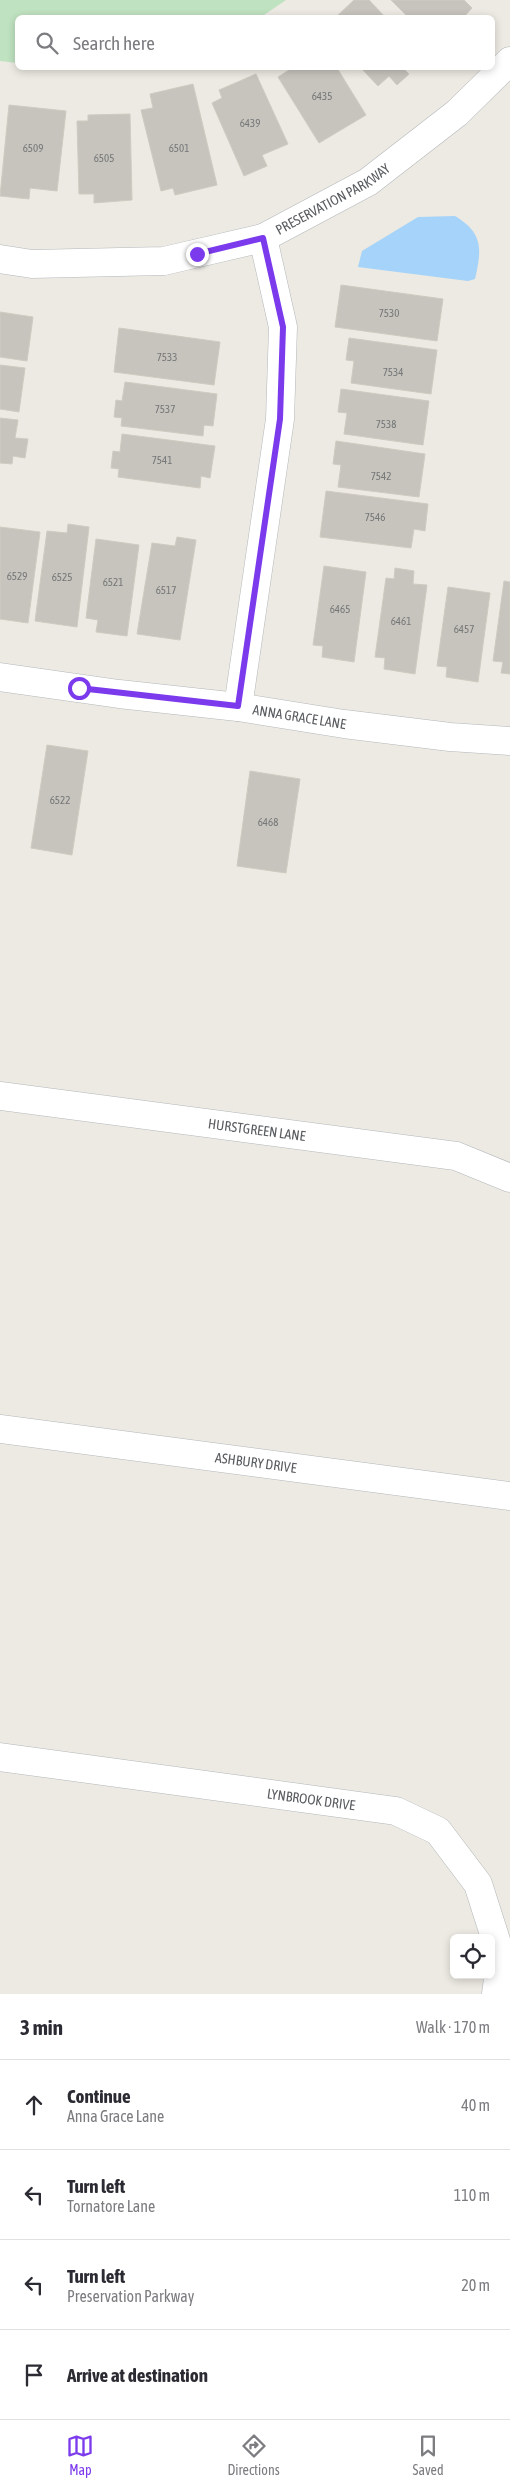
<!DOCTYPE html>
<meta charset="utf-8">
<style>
body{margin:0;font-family:"Asap Condensed",sans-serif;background:#f2f2f3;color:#2b2b33}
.controls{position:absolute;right:15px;bottom:15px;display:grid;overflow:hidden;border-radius:8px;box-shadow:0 2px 8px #0003}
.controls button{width:45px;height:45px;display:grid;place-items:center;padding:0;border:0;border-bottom:1px solid #e1e1e2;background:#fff;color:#2b2b33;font:25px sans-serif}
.stop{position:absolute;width:15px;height:15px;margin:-11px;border:4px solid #7c3aed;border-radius:50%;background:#fff}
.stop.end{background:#7c3aed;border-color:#fff;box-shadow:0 1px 5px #0008}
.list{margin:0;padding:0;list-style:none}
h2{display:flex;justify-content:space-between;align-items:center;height:65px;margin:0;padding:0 20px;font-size:21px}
h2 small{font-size:16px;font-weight:400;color:#7c7c81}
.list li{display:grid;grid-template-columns:32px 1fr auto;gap:15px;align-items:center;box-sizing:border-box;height:90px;padding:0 20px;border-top:1px solid #e1e1e2}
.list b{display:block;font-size:19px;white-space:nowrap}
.list p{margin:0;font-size:16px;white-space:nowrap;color:#7c7c81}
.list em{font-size:16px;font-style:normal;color:#7c7c81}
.icon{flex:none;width:28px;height:28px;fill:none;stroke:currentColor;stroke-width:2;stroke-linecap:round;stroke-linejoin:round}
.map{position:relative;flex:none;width:510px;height:1994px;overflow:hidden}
.search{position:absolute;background:#fff;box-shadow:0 2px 8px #0003;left:15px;right:15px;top:15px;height:55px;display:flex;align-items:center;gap:12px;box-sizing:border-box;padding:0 18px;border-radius:8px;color:#7c7c81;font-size:19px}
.sheet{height:425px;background:#fff}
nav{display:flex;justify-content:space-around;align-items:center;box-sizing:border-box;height:70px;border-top:1px solid #e1e1e2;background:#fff;font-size:14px;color:#7c7c81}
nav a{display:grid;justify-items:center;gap:2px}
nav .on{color:#7c3aed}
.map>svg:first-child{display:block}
.green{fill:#bfe2c0}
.water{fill:#a5d3f9}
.building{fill:#c7c4be;stroke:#d0cbc1}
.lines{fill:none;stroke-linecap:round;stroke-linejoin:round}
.minor-casing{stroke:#b4b7bb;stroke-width:29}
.minor{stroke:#fff;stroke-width:28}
.route{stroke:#7c3aed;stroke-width:6}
.labels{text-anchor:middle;stroke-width:4;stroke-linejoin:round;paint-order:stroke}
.number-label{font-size:11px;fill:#757778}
.street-label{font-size:14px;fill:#5a5d61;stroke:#fff}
</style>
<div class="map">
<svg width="510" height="1994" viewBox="0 0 510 1994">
<rect width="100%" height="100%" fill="#eceae2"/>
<polygon class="green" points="0,0 286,0 261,17 18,18 17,63 0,61"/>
<path class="water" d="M455 216C483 233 482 249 475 279L468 281 358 267 362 251 418 217Z"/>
<g class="building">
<polygon points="354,0 369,0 386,18 335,18"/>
<polygon points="391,0 464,0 472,8 463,18 409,18"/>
<polygon points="287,68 337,68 366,115 319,143 278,77 289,70"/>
<polygon points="361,68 408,68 405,70 409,74 397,85 389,76 378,86"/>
<polygon points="256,74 288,144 262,155 267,166 244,176 212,103 222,98 219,90"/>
<polygon points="193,84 217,185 175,195 173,188 161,191 141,110 153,108 150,94"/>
<polygon points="9,105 66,111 57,191 30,188 29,199 0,196"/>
<polygon points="130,114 132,200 94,203 94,194 79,194 77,121 88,121 88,115"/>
<polygon points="341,285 443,299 437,341 335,327"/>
<polygon points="0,312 33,317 27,361 0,357"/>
<polygon points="119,328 220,342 214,385 114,372"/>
<polygon points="349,338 437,350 431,394 351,383 354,361 346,360"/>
<polygon points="0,365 25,368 19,412 0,409"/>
<polygon points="125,382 217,394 213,426 204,425 203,436 121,426 122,418 114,417 116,400 122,401"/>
<polygon points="341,389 429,401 423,445 344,434 347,413 338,412"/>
<polygon points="0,418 18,420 15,438 28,439 25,458 13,456 12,464 0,463"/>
<polygon points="122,434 215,446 210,478 201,476 200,488 118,477 119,469 111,468 113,451 120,452"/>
<polygon points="336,441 425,454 419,497 338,487 341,465 333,464"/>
<polygon points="326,491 428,504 425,531 414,529 411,548 320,537"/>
<polygon points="68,524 89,527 77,627 35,621 47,531 67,533"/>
<polygon points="0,527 40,532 28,623 0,619"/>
<polygon points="177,537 196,540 180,640 137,634 152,543 175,546"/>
<polygon points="96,539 139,545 127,636 96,632 98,620 86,618"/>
<polygon points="324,566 366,572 354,662 322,657 323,646 313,645"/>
<polygon points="395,568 414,571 413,584 427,585 415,674 384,669 385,658 375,657 386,578 394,579"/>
<polygon points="504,581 510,582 510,674 501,673 503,662 493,661"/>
<polygon points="448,587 490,593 478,682 446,677 447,667 437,666"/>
<polygon points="47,745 88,751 72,855 31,848"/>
<polygon points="250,771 300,779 286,873 237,866"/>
</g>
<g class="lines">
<g class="minor-casing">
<g id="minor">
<path id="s1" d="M0 259 32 264 164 261 263 238 368 182 457 113 510 61"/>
<path id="s2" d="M0 677 119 694 238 707 344 724 450 737 510 741"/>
<polyline points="238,707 280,419 283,327 263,238"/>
<path id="s3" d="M0 1096 456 1156 510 1178"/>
<path id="s4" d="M0 1429 510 1496"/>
<path id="s5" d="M0 1757 396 1811 438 1831 478 1884 501 1956 496 1994"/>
</g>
</g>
<use href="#minor" class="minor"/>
</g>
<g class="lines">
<polyline class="route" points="79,688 238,706 280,419 283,327 263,238 197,254"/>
</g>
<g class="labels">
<g class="number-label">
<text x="322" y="100">6435</text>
<text x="250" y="127">6439</text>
<text x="33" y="152">6509</text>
<text x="179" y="152">6501</text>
<text x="104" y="162">6505</text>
<text x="389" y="317">7530</text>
<text x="167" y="361">7533</text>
<text x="393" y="376">7534</text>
<text x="165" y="413">7537</text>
<text x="386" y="428">7538</text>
<text x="162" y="464">7541</text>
<text x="381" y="480">7542</text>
<text x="375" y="521">7546</text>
<text x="17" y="580">6529</text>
<text x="62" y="581">6525</text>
<text x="113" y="586">6521</text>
<text x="166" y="594">6517</text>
<text x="340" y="613">6465</text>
<text x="401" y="625">6461</text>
<text x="464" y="633">6457</text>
<text x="60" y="804">6522</text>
<text x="268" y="826">6468</text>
</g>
<g class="street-label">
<text dy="5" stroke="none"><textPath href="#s1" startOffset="346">PRESERVATION PARKWAY</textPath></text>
<text dy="5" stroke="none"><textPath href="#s2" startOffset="302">ANNA GRACE LANE</textPath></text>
<text dy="5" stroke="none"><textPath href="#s3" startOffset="259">HURSTGREEN LANE</textPath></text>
<text dy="5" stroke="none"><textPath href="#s4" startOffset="258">ASHBURY DRIVE</textPath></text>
<text dy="5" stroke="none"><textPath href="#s5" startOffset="314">LYNBROOK DRIVE</textPath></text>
</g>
</g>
</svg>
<div class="controls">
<button><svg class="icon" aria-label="locate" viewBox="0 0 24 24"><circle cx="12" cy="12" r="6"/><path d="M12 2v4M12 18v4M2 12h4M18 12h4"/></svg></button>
</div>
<div class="stop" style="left:79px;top:688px"></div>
<div class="stop end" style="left:197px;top:254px"></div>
<div class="search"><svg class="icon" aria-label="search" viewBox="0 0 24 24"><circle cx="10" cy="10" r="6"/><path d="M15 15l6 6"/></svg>Search here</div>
</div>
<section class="sheet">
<h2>3 min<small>Walk · 170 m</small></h2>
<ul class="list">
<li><svg class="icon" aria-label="ahead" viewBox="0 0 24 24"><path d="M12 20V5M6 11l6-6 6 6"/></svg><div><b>Continue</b><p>Anna Grace Lane</p></div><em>40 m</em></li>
<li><svg class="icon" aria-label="left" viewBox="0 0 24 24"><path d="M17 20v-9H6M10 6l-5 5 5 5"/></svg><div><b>Turn left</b><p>Tornatore Lane</p></div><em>110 m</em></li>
<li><svg class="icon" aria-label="left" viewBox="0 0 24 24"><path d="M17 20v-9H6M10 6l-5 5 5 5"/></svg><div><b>Turn left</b><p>Preservation Parkway</p></div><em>20 m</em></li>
<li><svg class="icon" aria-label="arrive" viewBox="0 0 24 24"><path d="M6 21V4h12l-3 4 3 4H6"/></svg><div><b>Arrive at destination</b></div></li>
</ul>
</section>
<nav>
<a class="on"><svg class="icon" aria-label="map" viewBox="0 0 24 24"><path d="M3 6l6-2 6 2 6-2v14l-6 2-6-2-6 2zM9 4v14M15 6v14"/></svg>Map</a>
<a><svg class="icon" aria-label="directions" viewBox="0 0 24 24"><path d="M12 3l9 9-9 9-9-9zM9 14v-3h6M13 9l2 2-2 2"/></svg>Directions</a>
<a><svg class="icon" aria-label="saved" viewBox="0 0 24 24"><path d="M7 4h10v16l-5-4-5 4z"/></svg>Saved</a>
</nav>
